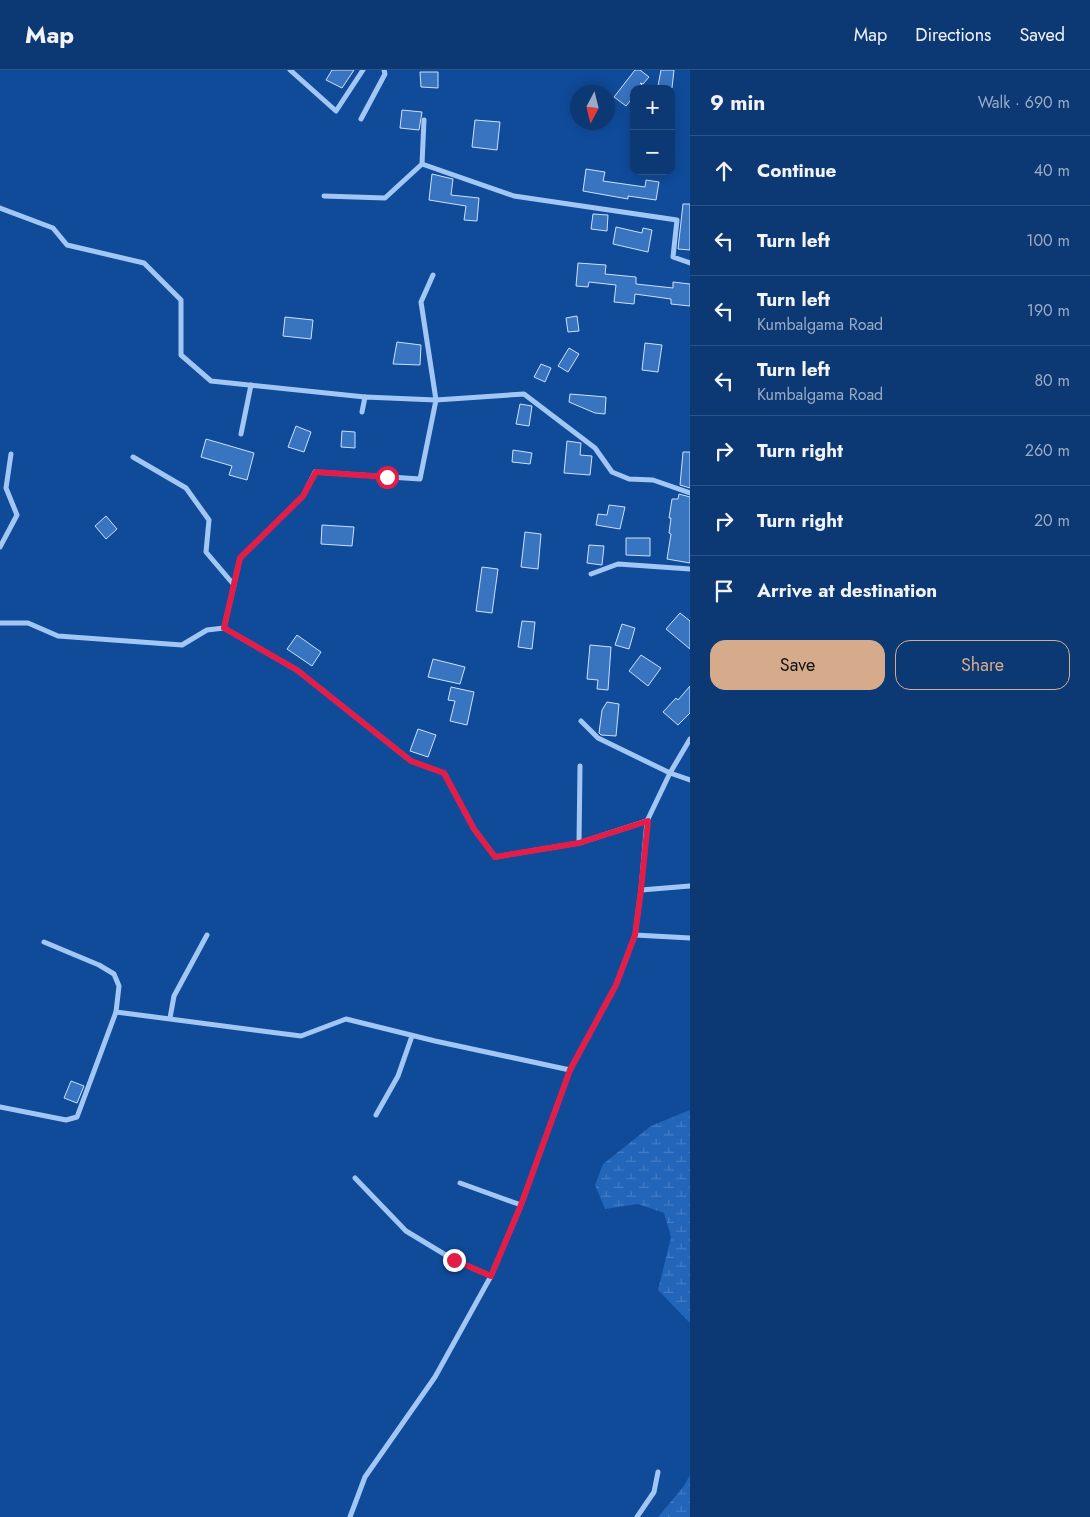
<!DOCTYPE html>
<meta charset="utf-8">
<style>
body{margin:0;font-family:Jost,sans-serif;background:#153f79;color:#f1f3f6}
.controls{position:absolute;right:15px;top:15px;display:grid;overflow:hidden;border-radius:10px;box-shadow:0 2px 12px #0003}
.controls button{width:45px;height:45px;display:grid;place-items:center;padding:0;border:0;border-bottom:1px solid #2c5286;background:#0c3874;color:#f1f3f6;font:25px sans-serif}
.compass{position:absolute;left:570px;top:15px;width:45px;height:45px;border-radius:50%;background:#0c3874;box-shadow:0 2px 12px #0003;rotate:187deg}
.stop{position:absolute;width:15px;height:15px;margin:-11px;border:4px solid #e11d48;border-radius:50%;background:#fff}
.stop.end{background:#e11d48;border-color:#fff;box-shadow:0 1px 5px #0008}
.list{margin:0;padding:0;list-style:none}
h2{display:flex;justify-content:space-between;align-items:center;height:65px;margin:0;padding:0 20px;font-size:21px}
h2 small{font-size:16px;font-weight:400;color:#9aacc5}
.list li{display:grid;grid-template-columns:32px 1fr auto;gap:15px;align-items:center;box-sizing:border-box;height:70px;padding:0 20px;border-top:1px solid #2c5286}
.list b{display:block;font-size:19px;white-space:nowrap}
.list p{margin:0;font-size:16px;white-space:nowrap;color:#9aacc5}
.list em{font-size:16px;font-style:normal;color:#9aacc5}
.actions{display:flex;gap:10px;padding:15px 20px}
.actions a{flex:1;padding:11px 0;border:1px solid #d6ab8b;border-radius:15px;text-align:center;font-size:18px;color:#d6ab8b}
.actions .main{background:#d6ab8b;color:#111}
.icon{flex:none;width:28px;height:28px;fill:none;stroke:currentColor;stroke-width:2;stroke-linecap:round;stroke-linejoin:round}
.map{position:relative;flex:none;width:690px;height:1447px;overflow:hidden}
header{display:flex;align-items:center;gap:30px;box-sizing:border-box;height:70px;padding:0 25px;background:#0c3874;border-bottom:1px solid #2c5286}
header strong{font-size:24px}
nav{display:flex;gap:28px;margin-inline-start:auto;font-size:18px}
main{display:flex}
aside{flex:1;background:#0c3874}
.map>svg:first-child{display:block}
.wetland{fill:url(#wetland-marsh)}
.building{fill:#3974c1;stroke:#cbe2fe}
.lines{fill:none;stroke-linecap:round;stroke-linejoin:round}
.minor{stroke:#a3c7f4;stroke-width:5}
.route{stroke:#e11d48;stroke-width:6}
</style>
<header>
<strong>Map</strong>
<nav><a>Map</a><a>Directions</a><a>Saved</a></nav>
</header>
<main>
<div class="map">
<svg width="690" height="1447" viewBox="0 0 690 1447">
<defs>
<pattern id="wetland-marsh" width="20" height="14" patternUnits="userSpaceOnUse" patternTransform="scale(1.25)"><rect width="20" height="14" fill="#2365b9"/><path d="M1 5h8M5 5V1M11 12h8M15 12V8" fill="none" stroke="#447cc4"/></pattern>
</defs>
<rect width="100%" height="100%" fill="#104b9a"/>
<g class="wetland">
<polygon points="690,1040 690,1253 658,1220 671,1167 664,1143 638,1134 605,1139 595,1115 603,1094 651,1056"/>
<polygon points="690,1405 690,1447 658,1447 684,1416"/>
</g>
<g class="building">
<polygon points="332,0 354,0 342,18 326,10"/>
<polygon points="635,0 640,0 649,7 643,14 640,13 646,19 634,19 634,26 626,36 614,27"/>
<polygon points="661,0 674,0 672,18 658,16"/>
<polygon points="420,2 438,2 438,18 421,17"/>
<polygon points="402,40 422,42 419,60 400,58"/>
<polygon points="475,50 500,52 497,80 472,77"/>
<polygon points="586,99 605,102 603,111 645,117 646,110 659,112 656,130 628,126 628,129 583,121"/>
<polygon points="432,104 453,109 451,125 479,128 477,151 464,150 466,136 429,130"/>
<polygon points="683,134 690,134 690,180 678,179"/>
<polygon points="593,144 608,145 607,161 591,159"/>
<polygon points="616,157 642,163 643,158 652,160 648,182 613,174"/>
<polygon points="578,193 606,195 605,204 636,207 636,214 673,218 673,212 690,214 690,236 671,234 671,229 635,224 634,234 614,232 616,215 589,212 588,217 576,216"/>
<polygon points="577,246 579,261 568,262 566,248"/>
<polygon points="285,247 313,250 311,269 283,266"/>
<polygon points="397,272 421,275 420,295 393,294"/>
<polygon points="645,273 662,275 658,302 642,300"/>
<polygon points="569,278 579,284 568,302 558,296"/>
<polygon points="541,294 551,298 545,312 534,307"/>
<polygon points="570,324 606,327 605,344 595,343 569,332"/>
<polygon points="520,334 532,336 529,356 516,354"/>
<polygon points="296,356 311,362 304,382 288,377"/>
<polygon points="342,361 355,362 355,378 341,377"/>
<polygon points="206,369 254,383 247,410 229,405 232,396 201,387"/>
<polygon points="567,371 581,373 580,385 592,386 590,405 564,403"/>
<polygon points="513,380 532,383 530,394 512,392"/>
<polygon points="683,382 690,382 690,418 680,415"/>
<polygon points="679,424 690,427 690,493 667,489 671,464 669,463 671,448 669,448 672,429 678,429"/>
<polygon points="609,435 625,437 620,459 596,455 598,444 607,445"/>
<polygon points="106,446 117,459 106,469 95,456"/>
<polygon points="322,455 354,457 352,476 321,474"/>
<polygon points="525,462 541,464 538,499 521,497"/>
<polygon points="626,468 650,468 650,486 626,485"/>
<polygon points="589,475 604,476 602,495 587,493"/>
<polygon points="482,497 498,499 492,543 476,541"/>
<polygon points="680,543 690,551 690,579 666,559"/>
<polygon points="522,551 535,552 532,579 518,577"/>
<polygon points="622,554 635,558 629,579 615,575"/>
<polygon points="297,565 321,582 312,596 287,579"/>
<polygon points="590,575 611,577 608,620 597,619 598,610 587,609"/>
<polygon points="641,585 661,598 648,616 629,601"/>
<polygon points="433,589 465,597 460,614 428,607"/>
<polygon points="690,616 690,643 678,655 663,642 676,628 678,630"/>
<polygon points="451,617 474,622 467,655 450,651 455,631 448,630"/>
<polygon points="607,632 619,634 616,666 601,665 599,663 602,640"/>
<polygon points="418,659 436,665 428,687 410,681"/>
<polygon points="71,1011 84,1016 77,1033 64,1028"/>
</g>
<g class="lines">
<g class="minor">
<polyline points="290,0 336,41 363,0"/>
<polyline points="361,49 385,4 384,0"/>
<polyline points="422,94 424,50"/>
<polyline points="324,126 385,128 422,94 514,126 677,150 673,187 690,193"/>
<polyline points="0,138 53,158 67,175 144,193 181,230 181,285 211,311 365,327"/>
<polyline points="433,205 421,232 436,330 524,324 595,378 612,402 629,409 653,410 690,423"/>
<polyline points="241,364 251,315"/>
<polyline points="133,387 186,418 209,450 206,482 234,515"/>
<polyline points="0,477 17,445 6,418 11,384"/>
<polyline points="591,504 618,494 690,499"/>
<polyline points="0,553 28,553 58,566 182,575 207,560 224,558 297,600 411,691 444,703 474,759 495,787 579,773 647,751"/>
<polyline points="224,558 240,488 303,426 315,402 420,409 436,330 365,327 362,342"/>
<polyline points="581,651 598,668 670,703 690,710"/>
<polyline points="579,773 580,696"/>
<polyline points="641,820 690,816"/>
<polyline points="635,865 690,868"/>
<polyline points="44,872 99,895 114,904 119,916 116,942"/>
<polyline points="170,948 174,926 207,865"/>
<polyline points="0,1037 66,1050 77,1047 116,942 301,966 346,949 435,971 570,1000"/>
<polyline points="376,1045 398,1006 412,966"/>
<polyline points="355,1108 406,1161 454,1190 491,1206"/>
<polyline points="460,1113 521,1135"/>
<polyline points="350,1447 365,1407 435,1307 491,1206 521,1135 570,1000 616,915 635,865 641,820 647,751 670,703 690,669"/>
<polyline points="637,1447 654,1422 658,1402"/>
</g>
</g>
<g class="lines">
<polyline class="route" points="387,407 316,402 303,426 240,488 224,558 297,600 411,691 444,703 474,759 495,787 579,773 648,751 641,820 635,865 616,915 570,1000 521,1135 491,1206 454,1190"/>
</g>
</svg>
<div class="controls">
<button>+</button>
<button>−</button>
</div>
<svg class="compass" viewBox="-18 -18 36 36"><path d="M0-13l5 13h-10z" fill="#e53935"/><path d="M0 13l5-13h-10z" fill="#9aacc5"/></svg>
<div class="stop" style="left:387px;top:407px"></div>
<div class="stop end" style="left:454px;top:1190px"></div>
</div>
<aside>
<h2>9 min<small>Walk · 690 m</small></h2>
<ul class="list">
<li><svg class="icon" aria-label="ahead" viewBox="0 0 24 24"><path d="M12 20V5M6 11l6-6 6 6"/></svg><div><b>Continue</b></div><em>40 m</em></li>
<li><svg class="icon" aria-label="left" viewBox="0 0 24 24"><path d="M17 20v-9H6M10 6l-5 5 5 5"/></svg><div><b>Turn left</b></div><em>100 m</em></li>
<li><svg class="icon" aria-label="left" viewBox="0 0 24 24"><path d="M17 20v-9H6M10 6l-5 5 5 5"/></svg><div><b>Turn left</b><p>Kumbalgama Road</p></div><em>190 m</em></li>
<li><svg class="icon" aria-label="left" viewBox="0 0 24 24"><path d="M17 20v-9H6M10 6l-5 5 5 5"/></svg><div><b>Turn left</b><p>Kumbalgama Road</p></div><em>80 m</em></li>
<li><svg class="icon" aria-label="right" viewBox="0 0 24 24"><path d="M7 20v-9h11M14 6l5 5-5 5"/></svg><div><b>Turn right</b></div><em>260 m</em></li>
<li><svg class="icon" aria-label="right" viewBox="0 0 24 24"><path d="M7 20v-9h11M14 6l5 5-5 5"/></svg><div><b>Turn right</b></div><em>20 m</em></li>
<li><svg class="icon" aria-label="arrive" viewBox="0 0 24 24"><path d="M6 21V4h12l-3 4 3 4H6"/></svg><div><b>Arrive at destination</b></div></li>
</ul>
<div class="actions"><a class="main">Save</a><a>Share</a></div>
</aside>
</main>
